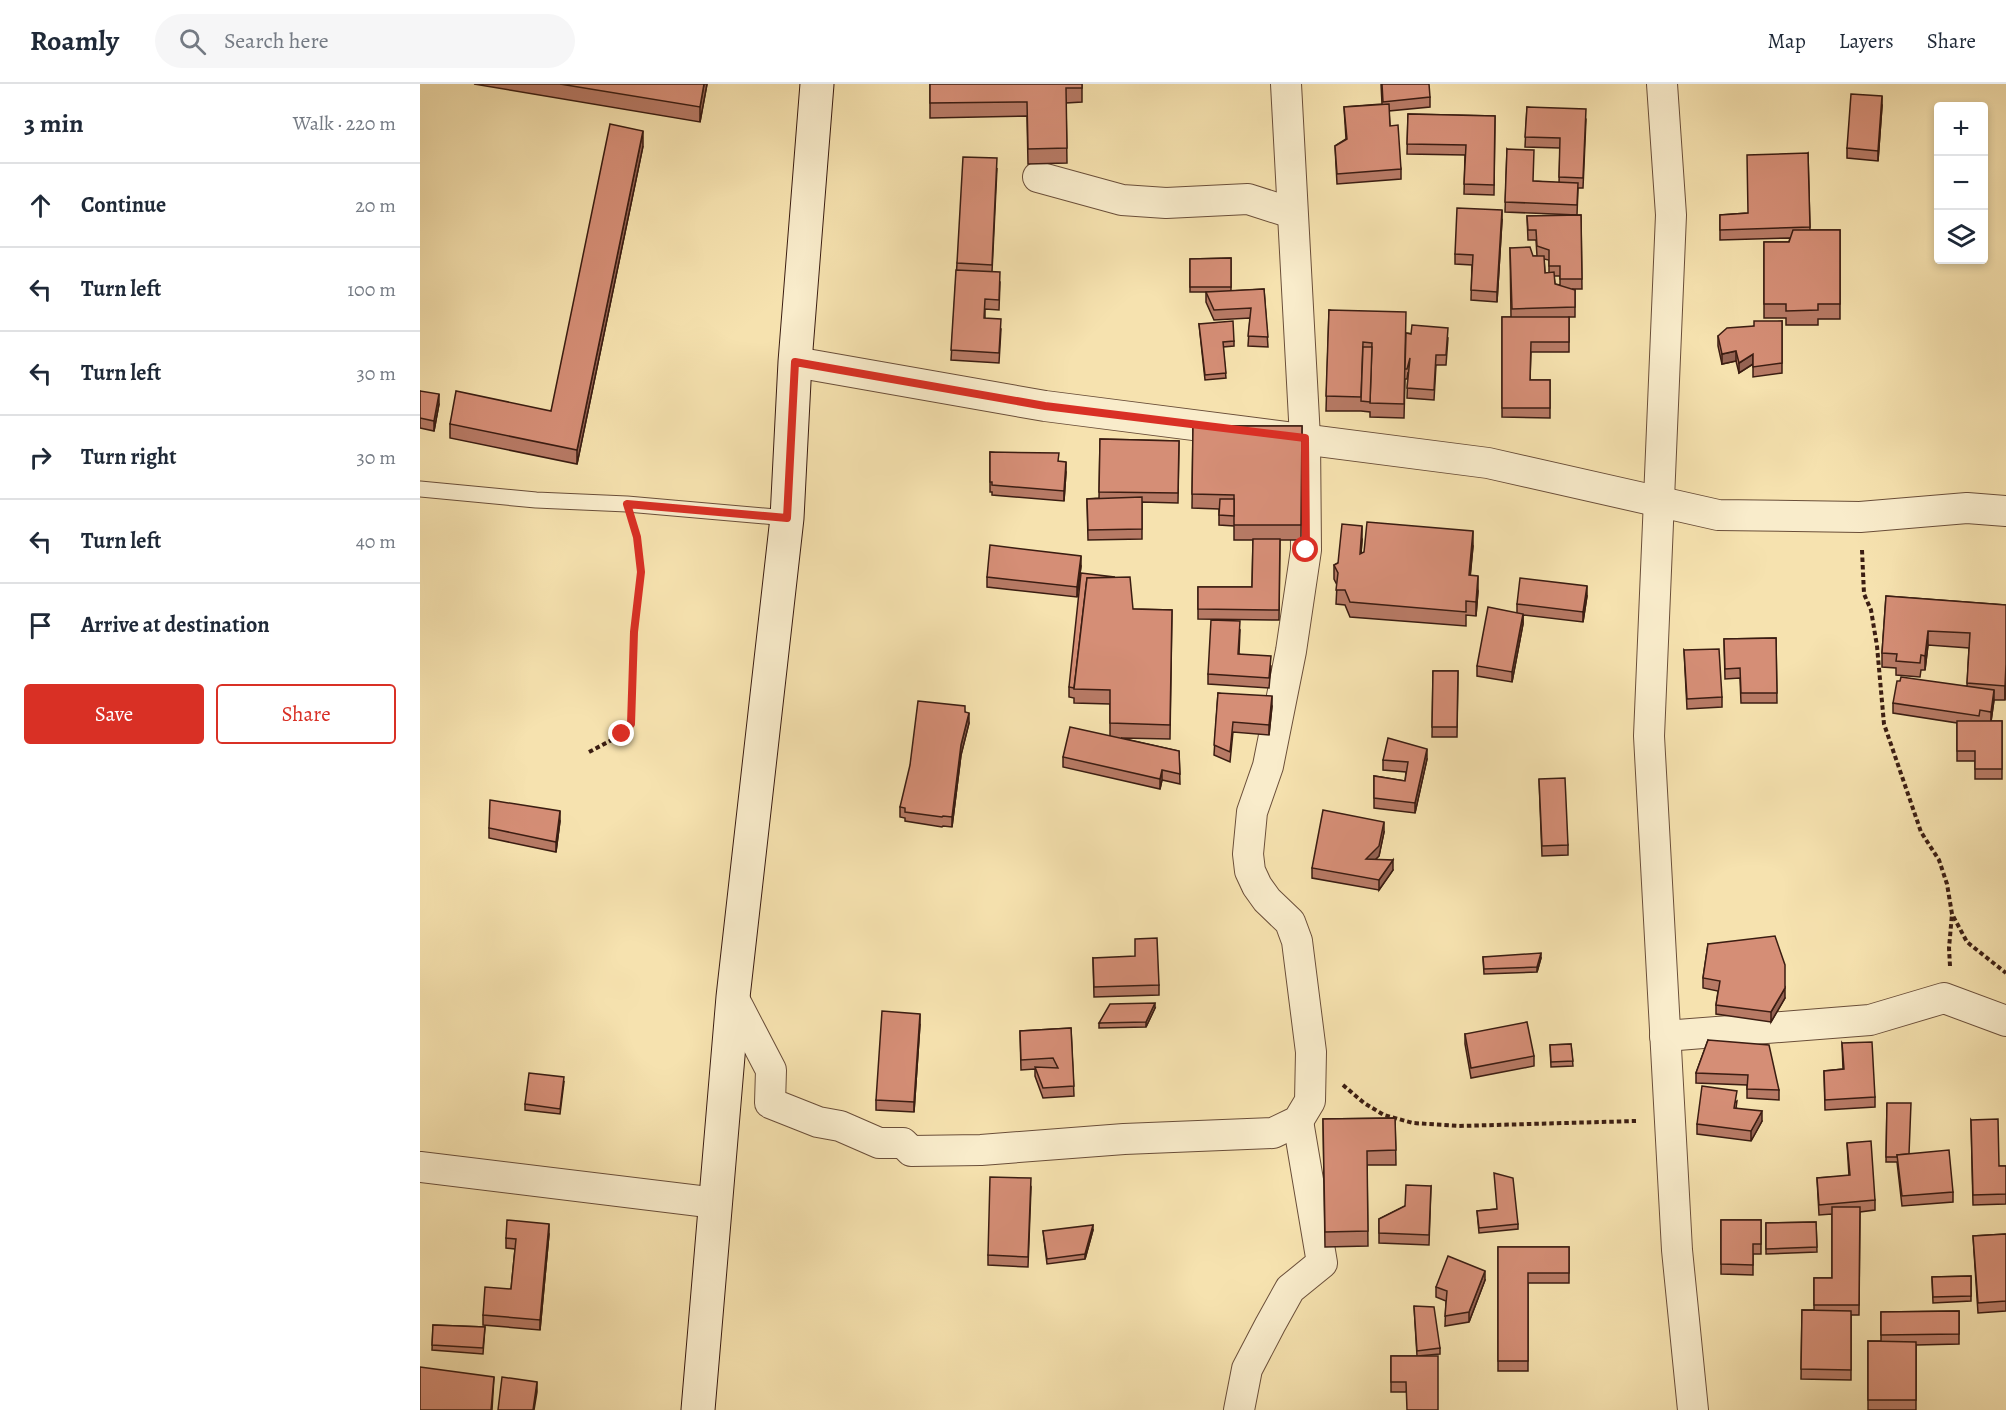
<!DOCTYPE html>
<meta charset="utf-8">
<style>
body{margin:0;font-family:Alegreya,serif;background:#f6f6f7;color:#1f2937}
.controls{position:absolute;right:18px;top:18px;display:grid;overflow:hidden;border-radius:6px;box-shadow:0 3px 9px #0003}
.controls button{width:54px;height:54px;display:grid;place-items:center;padding:0;border:0;border-bottom:2px solid #e0e1e3;background:#fff;color:#1f2937;font:30px sans-serif}
.stop{position:absolute;width:18px;height:18px;margin:-14px;border:4px solid #d93025;border-radius:50%;background:#fff}
.stop.end{background:#d93025;border-color:#fff;box-shadow:0 2px 6px #0008}
.list{margin:0;padding:0;list-style:none}
h2{display:flex;justify-content:space-between;align-items:center;height:78px;margin:0;padding:0 24px;font-size:26px}
h2 small{font-size:20px;font-weight:400;color:#747a83}
.list li{display:grid;grid-template-columns:39px 1fr auto;gap:18px;align-items:center;box-sizing:border-box;height:84px;padding:0 24px;border-top:2px solid #e0e1e3}
.list b{display:block;font-size:22px;white-space:nowrap}
.list em{font-size:20px;font-style:normal;color:#747a83}
.actions{display:flex;gap:12px;padding:18px 24px}
.actions a{flex:1;padding:14px 0;border:2px solid #d93025;border-radius:6px;text-align:center;font-size:21px;color:#d93025}
.actions .main{background:#d93025;color:#fff}
.icon{flex:none;width:33px;height:33px;fill:none;stroke:currentColor;stroke-width:2;stroke-linecap:round;stroke-linejoin:round}
.map{position:relative;flex:none;width:1586px;height:1326px;overflow:hidden}
header{display:flex;align-items:center;gap:36px;box-sizing:border-box;height:84px;padding:0 30px;background:#fff;border-bottom:2px solid #e0e1e3}
header strong{font-size:28px}
nav{display:flex;gap:33px;margin-inline-start:auto;font-size:21px}
.search{width:420px;height:54px;background:#f6f6f7;display:flex;align-items:center;gap:15px;box-sizing:border-box;padding:0 21px;border-radius:33px;color:#747a83;font-size:22px}
main{display:flex}
aside{flex:1;background:#fff}
.map>svg:first-child{display:block}
.lines{fill:none;stroke-linecap:round;stroke-linejoin:round}
.service-casing{stroke:#6a4e39;stroke-width:17}
.minor-casing{stroke:#6a4e39;stroke-width:32}
.secondary-casing{stroke:#3b1d12;stroke-width:35}
.path{stroke:#3b1d12;stroke-width:4;stroke-dasharray:4.5 3;stroke-linecap:butt}
.service{stroke:#f9eccb;stroke-width:15}
.minor{stroke:#f9eccb;stroke-width:30}
.secondary{stroke:#f9eccb;stroke-width:33}
.wall{fill:#b77a65;stroke:#3b1d12;stroke-width:1.5;fill-rule:evenodd}
.shaded-wall{fill:#956353;stroke:#3b1d12;stroke-width:1.5}
.building{fill:#d58e76;stroke:#3b1d12;stroke-width:1.5}
.route{stroke:#d93025;stroke-width:8}
</style>
<header>
<strong>Roamly</strong>
<div class="search"><svg class="icon" aria-label="search" viewBox="0 0 24 24"><circle cx="10" cy="10" r="6"/><path d="M15 15l6 6"/></svg>Search here</div>
<nav><a>Map</a><a>Layers</a><a>Share</a></nav>
</header>
<main>
<aside>
<h2>3 min<small>Walk · 220 m</small></h2>
<ul class="list">
<li><svg class="icon" aria-label="ahead" viewBox="0 0 24 24"><path d="M12 20V5M6 11l6-6 6 6"/></svg><div><b>Continue</b></div><em>20 m</em></li>
<li><svg class="icon" aria-label="left" viewBox="0 0 24 24"><path d="M17 20v-9H6M10 6l-5 5 5 5"/></svg><div><b>Turn left</b></div><em>100 m</em></li>
<li><svg class="icon" aria-label="left" viewBox="0 0 24 24"><path d="M17 20v-9H6M10 6l-5 5 5 5"/></svg><div><b>Turn left</b></div><em>30 m</em></li>
<li><svg class="icon" aria-label="right" viewBox="0 0 24 24"><path d="M7 20v-9h11M14 6l5 5-5 5"/></svg><div><b>Turn right</b></div><em>30 m</em></li>
<li><svg class="icon" aria-label="left" viewBox="0 0 24 24"><path d="M17 20v-9H6M10 6l-5 5 5 5"/></svg><div><b>Turn left</b></div><em>40 m</em></li>
<li><svg class="icon" aria-label="arrive" viewBox="0 0 24 24"><path d="M6 21V4h12l-3 4 3 4H6"/></svg><div><b>Arrive at destination</b></div></li>
</ul>
<div class="actions"><a class="main">Save</a><a>Share</a></div>
</aside>
<div class="map">
<svg width="1586" height="1326" viewBox="0 0 1586 1326">
<rect width="100%" height="100%" fill="#f6e2af"/>
<filter id="stains"><feTurbulence type="fractalNoise" baseFrequency=".00333" numOctaves="4"/><feColorMatrix values="0 0 0 0 .2 0 0 0 0 .09 0 0 0 0 .02 0 0 0 .5 -.17"/></filter>
<radialGradient id="worn" r=".72"><stop offset=".6" stop-color="#630" stop-opacity="0"/><stop offset="1" stop-color="#630" stop-opacity=".3"/></radialGradient>
<g class="lines">
<g class="service-casing">
<polyline id="service" points="0,405 116,416 207,420 367,434"/>
</g>
<g class="minor-casing">
<g id="minor">
<polyline points="1242,0 1251,131 1229,652 1257,1166 1273,1326"/>
<polyline points="618,93 702,116 746,119 828,115 872,129"/>
<polyline points="375,278 625,322 1068,379 1298,431 1440,433 1547,424 1586,427"/>
<polyline points="313,913 351,986 350,1019 398,1038 420,1042 459,1059 483,1059 491,1067 561,1066 704,1055 853,1049 878,1037 890,1017 891,968 877,857 870,838 847,816 837,802 830,787 828,770 832,728 848,682 871,567 886,466 885,354 866,0"/>
<polyline points="1245,952 1450,936 1524,914 1586,937"/>
<polyline points="0,1083 296,1119"/>
<polyline points="819,1326 827,1285 850,1241 870,1205 902,1179 878,1037"/>
</g>
</g>
<g class="secondary-casing">
<polyline id="secondary" points="278,1326 313,913 367,434 375,278 397,0"/>
</g>
<g class="path">
<polyline points="1442,466 1444,510 1451,526 1457,562 1464,640 1501,748 1519,776 1527,800 1532,830 1547,858 1586,889"/>
<polyline points="169,668 203,650 211,640 214,548 221,488 215,447"/>
<polyline points="1530,882 1529,864 1532,830"/>
<polyline points="923,1001 944,1019 964,1031 993,1039 1039,1042 1216,1037"/>
</g>
<use href="#service" class="service"/>
<use href="#minor" class="minor"/>
<use href="#secondary" class="secondary"/>
</g>
<g class="wall">
<polygon points="54,0 287,0 280,38"/>
<polygon points="510,0 662,0 662,18 646,19 647,79 608,80 607,32 510,34"/>
<polygon points="961,0 1010,13 1010,23 969,27 970,42 981,85 981,95 917,100 915,62 926,55 924,23 962,20"/>
<polygon points="1462,22 1458,77 1427,74 1427,64"/>
<polygon points="1107,23 1166,35 1163,104 1158,104 1157,131 1085,128 1087,65 1113,97 1139,99 1140,64 1105,63"/>
<polygon points="988,30 1075,32 1074,111 1044,110 1045,71 987,70"/>
<polygon points="223,62 157,380 30,354 30,340 131,327"/>
<polygon points="1388,69 1390,146 1420,146 1420,235 1398,235 1398,241 1366,241 1366,234 1344,234 1344,158 1369,158 1370,154 1300,156 1300,131 1328,129"/>
<polygon points="577,84 572,188 580,198 579,226 565,225 565,234 581,245 579,279 531,276 537,179"/>
<path d="M1161 131 1162 205H1152L1155 206V233H1149V268H1111L1110 296H1130V334L1082 333V233H1091L1090 164 1113 172H1117L1116 156H1108L1107 132ZM1124 175 1129 176V189H1125ZM1134 192H1140V201L1135 200Z"/>
<polygon points="1082,136 1077,218 1051,216 1052,181 1035,180 1035,170"/>
<polygon points="811,174 811,207 844,205 848,263 828,262 830,234 794,236 786,218 786,208 790,208 770,208 770,175"/>
<polygon points="909,226 986,249 1028,254 1026,281 1016,281 1014,316 987,314 988,288 987,295 985,295 984,334 950,333 950,328 941,327 906,327"/>
<polygon points="1362,237 1362,289 1333,293 1333,280 1319,289 1316,277 1302,280 1298,262 1298,252 1334,242"/>
<polygon points="779,240 814,257 814,262 803,263 806,294 785,296"/>
<polygon points="0,307 19,320 14,347 0,344"/>
<polygon points="773,342 882,342 881,456 860,456 859,536 778,535 778,503 832,503 833,456 814,456 814,442 799,441 799,425 772,424"/>
<polygon points="680,355 759,357 758,419 722,418 722,455 668,456 667,415 679,414"/>
<polygon points="570,368 638,377 646,388 644,417 572,411 572,408 570,408"/>
<polygon points="942,456 941,469 1053,462 1050,492 1058,507 1056,532 1046,531 1046,542 930,533 925,521 916,520 917,501 914,495 914,481 918,479"/>
<polygon points="661,482 657,513 567,503 567,493"/>
<polygon points="1167,512 1163,538 1103,531 1103,540 1092,598 1057,592 1057,582 1097,529 1097,520"/>
<polygon points="1466,512 1586,521 1585,616 1574,616 1571,637 1582,637 1582,695 1555,695 1555,677 1537,677 1537,639 1473,629 1473,619 1547,602 1549,564 1508,561 1505,586 1501,586 1500,593 1476,591 1476,584 1462,583 1462,569"/>
<polygon points="713,525 752,526 750,655 701,654 759,667 760,700 742,696 740,705 643,683 643,673 690,652 690,620 654,619 654,614 649,613 649,603"/>
<polygon points="820,547 819,570 851,582 849,604 788,600 788,590"/>
<polygon points="1356,554 1357,619 1321,619 1320,594 1305,595 1304,555"/>
<polygon points="1264,566 1302,613 1302,623 1267,625"/>
<polygon points="1013,587 1038,587 1037,653 1012,653"/>
<polygon points="798,609 852,622 849,651 813,648 810,678 794,671"/>
<polygon points="545,628 549,639 541,671 532,743 523,742 522,743 485,737 485,734 480,733 480,723"/>
<polygon points="1007,675 995,729 954,724 954,692 985,697 986,688 963,686 963,676"/>
<polygon points="1119,695 1148,761 1148,771 1122,772"/>
<polygon points="140,737 136,768 69,754 69,744"/>
<polygon points="964,748 959,772 956,775 973,786 959,806 892,794 892,784"/>
<polygon points="1288,860 1365,914 1351,938 1296,930 1296,921 1298,907 1283,904 1283,894"/>
<polygon points="1063,873 1121,874 1117,888 1064,890"/>
<polygon points="673,874 739,901 739,911 674,913"/>
<polygon points="735,924 726,943 679,944 679,939"/>
<polygon points="500,940 494,1028 456,1026 456,1016"/>
<polygon points="651,944 654,1012 623,1014 615,992 615,985 601,986 600,947"/>
<polygon points="1045,950 1114,972 1114,982 1051,994 1045,960"/>
<polygon points="1288,956 1359,1006 1359,1016 1327,1014 1327,1001 1276,999 1276,989"/>
<polygon points="1422,959 1455,1013 1455,1023 1405,1026 1404,987 1423,985"/>
<polygon points="1151,960 1153,982 1131,983 1130,961"/>
<polygon points="144,998 140,1030 105,1026 105,1020"/>
<polygon points="1317,1017 1316,1024 1342,1037 1331,1057 1277,1050 1277,1040"/>
<polygon points="1467,1019 1489,1070 1533,1108 1533,1118 1482,1122 1477,1078 1466,1078"/>
<polygon points="975,1034 976,1081 947,1081 948,1162 905,1163 903,1035"/>
<polygon points="1551,1036 1579,1082 1586,1082 1586,1120 1553,1121"/>
<polygon points="1427,1059 1455,1116 1455,1126 1440,1128 1439,1231 1431,1231 1431,1296 1381,1295 1382,1226 1394,1226 1394,1194 1412,1194 1412,1130 1399,1131 1397,1094 1429,1092"/>
<polygon points="1011,1102 1009,1161 959,1159 959,1135 985,1122"/>
<polygon points="611,1104 608,1183 568,1181 568,1171"/>
<polygon points="1077,1125 1098,1140 1098,1145 1059,1149 1057,1127"/>
<polygon points="1301,1136 1341,1136 1341,1170 1333,1170 1333,1191 1301,1190"/>
<polygon points="1396,1138 1397,1168 1346,1170 1346,1139"/>
<polygon points="673,1146 665,1175 627,1180 623,1147"/>
<polygon points="129,1150 120,1246 63,1241 63,1231 91,1205 95,1165 86,1164 86,1154"/>
<polygon points="1586,1150 1586,1227 1558,1229 1553,1152"/>
<polygon points="1078,1163 1149,1163 1149,1199 1108,1199 1108,1287 1078,1287"/>
<polygon points="1551,1192 1551,1217 1513,1219 1512,1193"/>
<polygon points="1065,1196 1049,1238 1025,1242 1026,1217 1016,1213 1016,1203"/>
<polygon points="994,1222 1020,1264 1020,1270 998,1272 986,1308 971,1308 971,1272 997,1272"/>
<polygon points="1539,1227 1539,1260 1496,1261 1496,1326 1448,1326 1448,1257 1461,1257 1461,1228"/>
<polygon points="13,1241 65,1243 63,1270 12,1266"/>
</g>
<g class="shaded-wall">
<polygon points="284,0 287,0 280,38 280,23"/>
<polygon points="1462,12 1462,22 1458,77 1458,67"/>
<polygon points="223,47 223,62 157,380 157,366"/>
<polygon points="1082,126 1082,136 1077,218 1077,208"/>
<polygon points="1316,267 1316,277 1302,280 1302,270"/>
<polygon points="1333,270 1333,280 1319,289 1319,279"/>
<polygon points="19,310 19,320 14,347 14,337"/>
<polygon points="646,378 646,388 644,417 644,407"/>
<polygon points="942,442 942,456 940,484 940,470"/>
<polygon points="1053,447 1053,462 1049,506 1049,491"/>
<polygon points="661,472 661,482 657,513 657,503"/>
<polygon points="1058,492 1058,507 1056,532 1056,518"/>
<polygon points="1167,502 1167,512 1163,538 1163,528"/>
<polygon points="1103,530 1103,540 1092,598 1092,588"/>
<polygon points="1508,547 1508,561 1505,586 1505,572"/>
<polygon points="1586,580 1586,595 1585,616 1585,602"/>
<polygon points="1574,606 1574,616 1571,638 1571,628"/>
<polygon points="852,612 852,622 849,651 849,641"/>
<polygon points="549,629 549,639 541,671 532,743 532,733 541,661"/>
<polygon points="1007,665 1007,675 995,729 995,719"/>
<polygon points="742,686 742,696 740,705 740,695"/>
<polygon points="140,727 140,737 136,768 136,758"/>
<polygon points="964,738 964,748 959,772 946,785 946,775"/>
<polygon points="973,776 973,786 959,806 959,796"/>
<polygon points="1121,869 1121,874 1117,888 1117,883"/>
<polygon points="1365,904 1365,914 1351,938 1351,928"/>
<polygon points="735,919 735,924 726,943 726,938"/>
<polygon points="500,930 500,940 494,1028 494,1018"/>
<polygon points="1342,1027 1342,1037 1331,1057 1331,1047"/>
<polygon points="129,1140 129,1150 120,1246 120,1236"/>
<polygon points="673,1141 673,1146 665,1175 665,1170"/>
<polygon points="1065,1187 1065,1196 1049,1238 1049,1228"/>
<polygon points="74,1293 72,1326 71,1326"/>
<polygon points="117,1298 117,1308 114,1326 113,1326"/>
</g>
<g class="building">
<polygon points="140,0 284,0 280,23"/>
<polygon points="510,0 662,0 662,4 646,4 647,64 608,65 607,18 510,19"/>
<polygon points="962,0 1009,0 1010,13 963,18"/>
<polygon points="1431,10 1462,12 1458,67 1427,64"/>
<polygon points="969,20 970,42 978,41 981,85 917,90 915,62 927,55 924,23"/>
<polygon points="1107,23 1166,25 1163,94 1139,93 1140,54 1105,53"/>
<polygon points="988,30 1075,32 1074,101 1044,100 1046,61 987,60"/>
<polygon points="190,40 223,47 157,366 30,340 36,307 131,327"/>
<polygon points="1087,65 1114,66 1113,97 1158,99 1157,121 1085,118"/>
<polygon points="1388,69 1390,143 1300,146 1300,131 1328,129 1327,71"/>
<polygon points="543,73 577,74 572,181 537,179"/>
<polygon points="1037,124 1082,126 1077,208 1051,206 1053,171 1035,170"/>
<polygon points="1161,131 1162,195 1140,195 1140,182 1129,182 1129,166 1117,162 1116,146 1108,146 1107,132"/>
<polygon points="1373,146 1420,146 1420,220 1398,220 1398,226 1366,227 1366,220 1344,220 1344,158 1369,158"/>
<polygon points="1110,163 1113,172 1124,172 1125,189 1134,188 1135,200 1155,206 1155,223 1092,225 1090,164"/>
<polygon points="811,174 811,203 770,203 770,175"/>
<polygon points="536,186 580,188 579,216 565,215 564,234 581,235 579,269 531,266"/>
<polygon points="844,205 848,253 828,252 831,224 794,226 786,208"/>
<polygon points="909,226 986,228 984,320 950,319 952,259 943,258 941,313 906,312"/>
<polygon points="1082,233 1149,233 1149,258 1111,258 1110,296 1130,296 1130,324 1082,324"/>
<polygon points="813,237 814,257 803,258 806,289 785,291 779,240"/>
<polygon points="1334,237 1362,237 1362,279 1333,283 1333,270 1319,279 1316,267 1302,270 1298,252 1307,244 1334,242"/>
<polygon points="992,241 1028,244 1026,271 1016,271 1014,306 987,304 990,274 987,285 985,285 986,249 991,250"/>
<polygon points="943,263 952,263 950,318 941,317"/>
<polygon points="0,307 19,310 14,337 0,334"/>
<polygon points="773,342 882,342 881,441 814,441 814,411 772,410"/>
<polygon points="680,355 759,357 758,409 679,408"/>
<polygon points="570,368 639,369 638,377 646,378 644,407 572,401 572,398 570,398"/>
<polygon points="722,413 722,445 668,446 667,415"/>
<polygon points="800,415 814,415 814,432 799,431"/>
<polygon points="947,438 1053,447 1049,491 1058,492 1056,518 1046,517 1046,528 930,518 925,506 916,506 918,489 914,481 918,479 922,440 942,442 940,470 944,468"/>
<polygon points="833,455 860,455 859,526 778,525 778,503 832,503"/>
<polygon points="570,461 661,472 657,503 567,493"/>
<polygon points="661,489 695,493 667,494 654,604 649,603"/>
<polygon points="710,493 713,525 752,526 750,641 690,639 690,606 654,605 667,494"/>
<polygon points="1100,494 1167,502 1163,528 1097,520"/>
<polygon points="1466,512 1586,521 1586,580 1585,602 1547,599 1550,549 1508,547 1505,572 1501,571 1500,579 1476,577 1477,570 1462,569"/>
<polygon points="1068,523 1103,530 1092,588 1057,582"/>
<polygon points="791,536 820,537 818,570 851,572 849,594 788,590"/>
<polygon points="1356,554 1357,609 1321,609 1320,584 1305,585 1304,555"/>
<polygon points="1299,565 1302,613 1267,615 1264,566"/>
<polygon points="1013,587 1038,587 1037,643 1012,643"/>
<polygon points="1481,593 1574,606 1571,628 1560,626 1559,632 1473,619 1477,597 1480,597"/>
<polygon points="798,609 852,612 849,641 813,638 810,668 794,661"/>
<polygon points="498,617 545,622 545,628 549,629 541,661 532,733 523,732 522,733 485,728 485,724 480,723 490,681"/>
<polygon points="1537,637 1582,637 1582,685 1555,685 1555,667 1537,667"/>
<polygon points="650,643 759,667 760,690 742,686 740,695 643,673"/>
<polygon points="968,654 1007,665 995,719 954,714 954,692 985,697 988,678 963,676"/>
<polygon points="1145,694 1148,761 1122,762 1119,695"/>
<polygon points="70,716 140,727 136,758 69,744"/>
<polygon points="903,726 964,738 959,762 946,775 973,776 959,796 892,784"/>
<polygon points="1355,852 1365,881 1365,904 1351,928 1296,921 1300,897 1283,894 1288,860"/>
<polygon points="737,854 739,901 674,903 673,874 715,872 715,855"/>
<polygon points="1121,869 1117,883 1064,885 1063,873"/>
<polygon points="735,919 726,938 679,939 690,920"/>
<polygon points="462,927 500,930 494,1018 456,1016"/>
<polygon points="1107,938 1114,972 1051,984 1045,950"/>
<polygon points="651,944 654,1002 623,1004 615,983 638,984 633,974 601,976 600,947"/>
<polygon points="1288,956 1349,961 1359,1006 1327,1005 1328,991 1276,989"/>
<polygon points="1452,958 1455,1013 1405,1016 1404,987 1424,985 1422,959"/>
<polygon points="1151,960 1153,977 1131,978 1130,961"/>
<polygon points="109,989 144,993 140,1025 105,1020"/>
<polygon points="1282,1002 1317,1007 1314,1024 1342,1027 1331,1047 1277,1040"/>
<polygon points="1467,1019 1491,1019 1489,1070 1477,1071 1478,1073 1466,1073"/>
<polygon points="975,1034 976,1066 947,1067 948,1147 905,1148 903,1035"/>
<polygon points="1578,1035 1579,1082 1586,1082 1586,1110 1553,1111 1551,1036"/>
<polygon points="1451,1057 1455,1116 1399,1121 1397,1094 1430,1091 1427,1059"/>
<polygon points="1529,1066 1533,1108 1482,1112 1477,1071"/>
<polygon points="1074,1089 1093,1094 1098,1140 1059,1144 1057,1127 1077,1125"/>
<polygon points="570,1093 611,1094 608,1173 568,1171"/>
<polygon points="986,1101 1011,1102 1009,1151 959,1149 959,1135 985,1122"/>
<polygon points="1412,1123 1440,1123 1439,1221 1394,1221 1394,1194 1412,1194"/>
<polygon points="87,1136 129,1140 120,1236 63,1231 65,1203 91,1205 96,1155 86,1154"/>
<polygon points="1301,1136 1341,1136 1341,1160 1333,1160 1333,1181 1301,1180"/>
<polygon points="1396,1138 1397,1163 1346,1165 1346,1139"/>
<polygon points="673,1141 665,1170 627,1175 623,1147"/>
<polygon points="1586,1150 1586,1217 1558,1219 1553,1152"/>
<polygon points="1078,1163 1149,1163 1149,1189 1108,1189 1108,1277 1078,1277"/>
<polygon points="1028,1172 1065,1187 1049,1228 1025,1232 1027,1207 1016,1203"/>
<polygon points="1551,1192 1551,1212 1513,1213 1512,1193"/>
<polygon points="994,1222 1014,1223 1020,1264 997,1267"/>
<polygon points="1382,1226 1431,1227 1431,1286 1381,1285"/>
<polygon points="1539,1227 1539,1250 1461,1251 1461,1228"/>
<polygon points="13,1241 65,1243 63,1264 12,1261"/>
<polygon points="1448,1257 1496,1258 1496,1316 1448,1316"/>
<polygon points="971,1272 1018,1272 1018,1326 987,1326 986,1298 971,1298"/>
<polygon points="0,1283 74,1293 71,1326 0,1326"/>
<polygon points="82,1293 117,1298 113,1326 78,1326"/>
</g>
<g class="lines">
<polyline class="route" points="202,650 211,640 214,548 221,488 217,453 207,420 367,434 375,278 625,322 885,354 886,466"/>
</g>
<rect width="100%" height="100%" filter="url(#stains)"/>
<rect width="100%" height="100%" fill="url(#worn)"/>
</svg>
<div class="controls">
<button>+</button>
<button>−</button>
<button><svg class="icon" aria-label="layers" viewBox="0 0 24 24"><path d="M12 4l9 5-9 5-9-5zM3 14l9 5 9-5"/></svg></button>
</div>
<div class="stop" style="left:886px;top:466px"></div>
<div class="stop end" style="left:202px;top:650px"></div>
</div>
</main>
